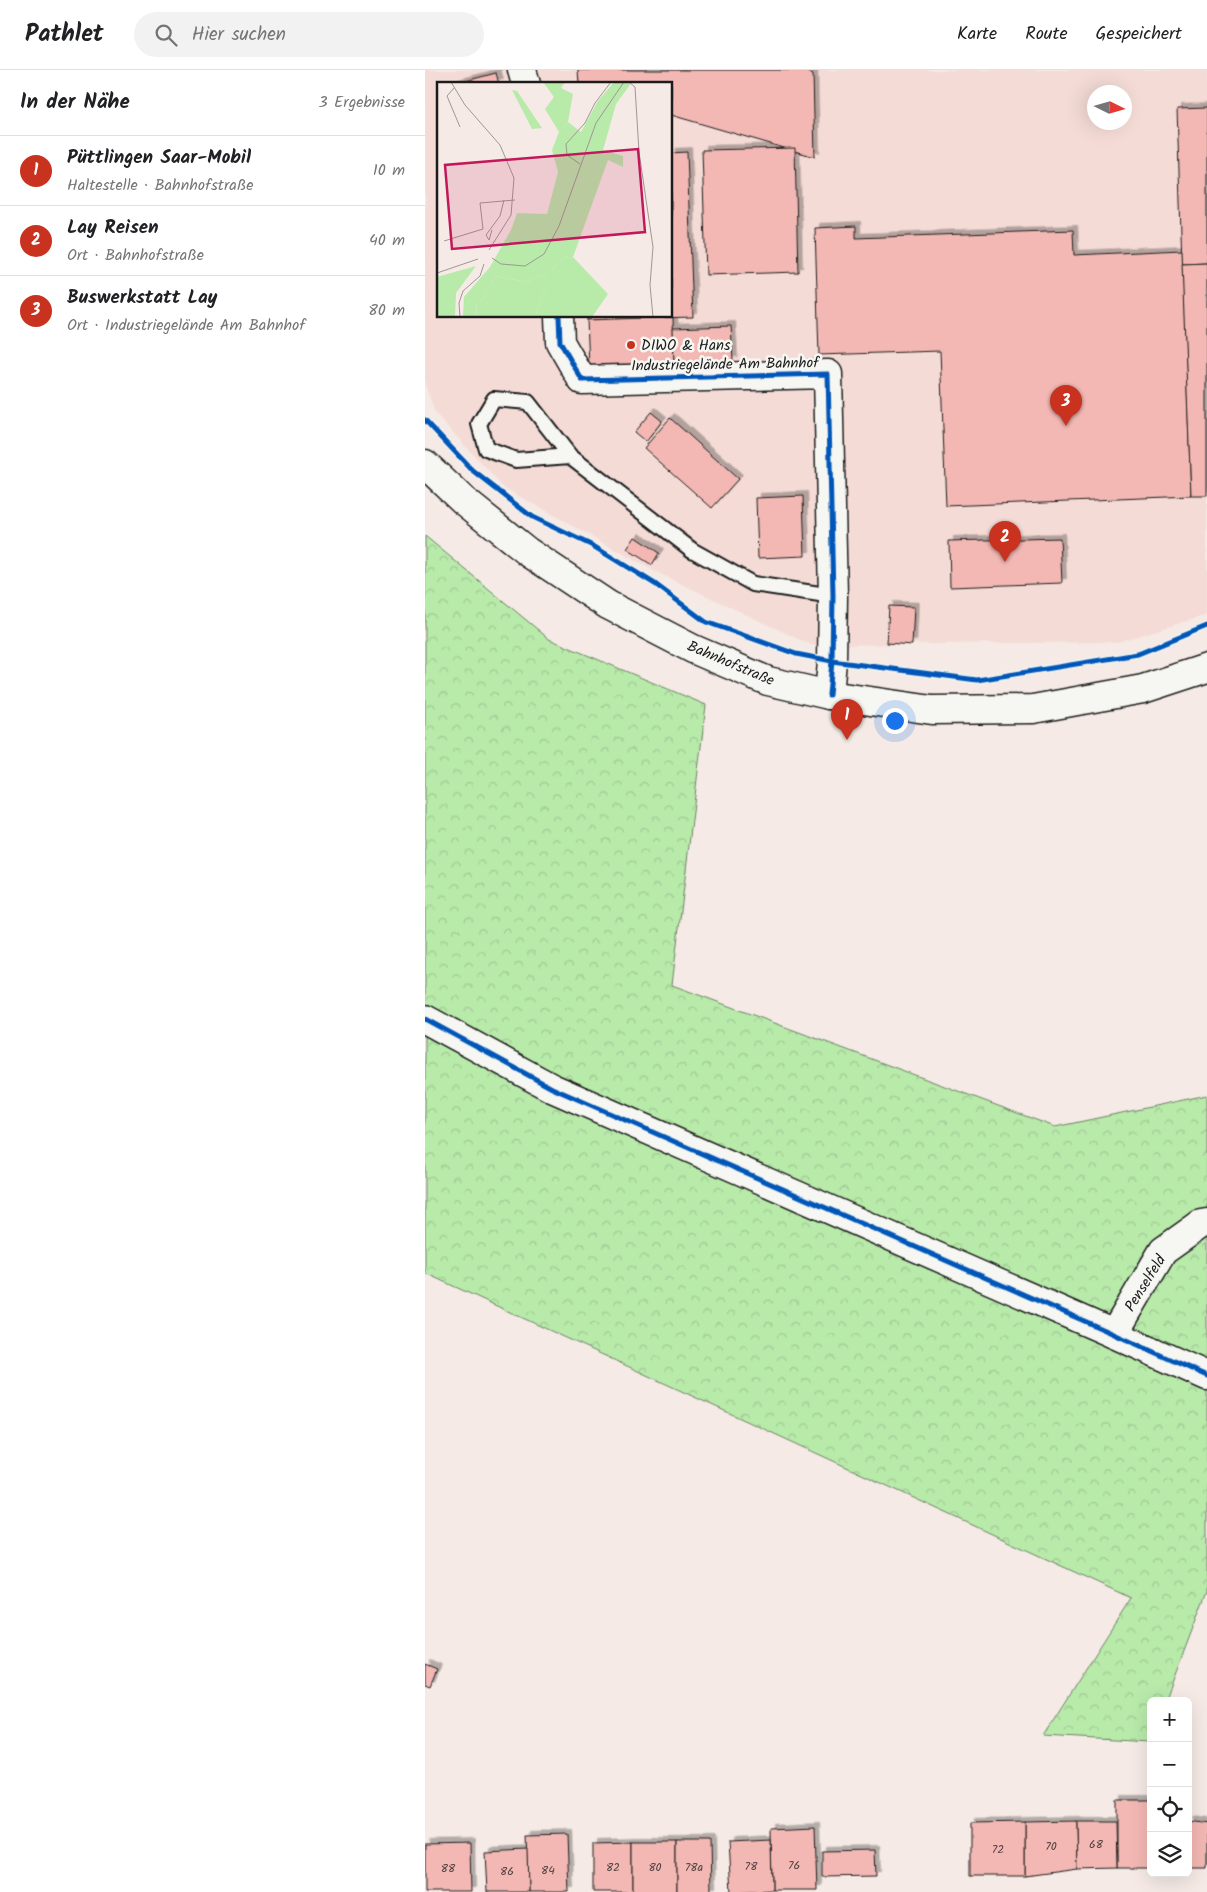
<!DOCTYPE html>
<html lang="de">
<meta charset="utf-8">
<style>
body{margin:0;font-family:Kalam,sans-serif;background:#f2f2f2;color:#202124}
.controls{position:absolute;right:15px;bottom:15px;display:grid;overflow:hidden;border-radius:8px;box-shadow:0 5px 20px #0002}
.controls button{width:45px;height:45px;display:grid;place-items:center;padding:0;border:0;border-bottom:1px solid #e0e0e0;background:#fff;color:#202124;font:25px sans-serif}
.compass{position:absolute;left:662px;top:15px;width:45px;height:45px;border-radius:50%;background:#fff;box-shadow:0 5px 20px #0002;rotate:95deg}
.you{position:absolute;left:469px;top:650px;width:18px;height:18px;margin:-12px;border:4px solid #fff;border-radius:50%;background:#1a73e8;box-shadow:0 0 0 8px #1a73e833}
.badge{display:grid;place-items:center;width:32px;height:32px;border-radius:50%;background:#c8321e;color:#fff;font-size:16px;font-weight:700}
.pin{position:absolute;translate:-50% -41px;filter:drop-shadow(0 1px 2px #0008)}
.pin::after{content:'';position:absolute;top:26px;width:18px;height:15px;background:inherit;clip-path:polygon(0 0,100% 0,50% 100%)}
.list{margin:0;padding:0;list-style:none}
h2{display:flex;justify-content:space-between;align-items:center;height:65px;margin:0;padding:0 20px;font-size:21px}
h2 small{font-size:16px;font-weight:400;color:#757577}
.list li{display:grid;grid-template-columns:32px 1fr auto;gap:15px;align-items:center;box-sizing:border-box;height:70px;padding:0 20px;border-top:1px solid #e0e0e0}
.list b{display:block;font-size:19px;white-space:nowrap}
.list p{margin:0;font-size:16px;white-space:nowrap;color:#757577}
.list em{font-size:16px;font-style:normal;color:#757577}
.icon{flex:none;width:28px;height:28px;fill:none;stroke:currentColor;stroke-width:2;stroke-linecap:round;stroke-linejoin:round}
.map{position:relative;flex:none;width:782px;height:1822px;overflow:hidden}
header{display:flex;align-items:center;gap:30px;box-sizing:border-box;height:70px;padding:0 25px;background:#fff;border-bottom:1px solid #e0e0e0}
header strong{font-size:24px}
nav{display:flex;gap:28px;margin-inline-start:auto;font-size:18px}
.search{width:350px;height:45px;background:#f2f2f2;display:flex;align-items:center;gap:12px;box-sizing:border-box;padding:0 18px;border-radius:28px;color:#757577;font-size:19px}
main{display:flex}
aside{flex:1;background:#fff}
.map>svg:first-child{display:block}
.built{fill:#f4dbd6;fill-rule:evenodd}
.forest{fill:url(#forest-crowns);stroke:#6a8363}
.building{fill:#f3b8b3;stroke:#1c1c1c;filter:url(#shadow)}
.lines{fill:none;stroke-linecap:round;stroke-linejoin:round}
.lane-casing{stroke:#1c1c1c;stroke-width:18}
.street-casing{stroke:#1c1c1c;stroke-width:31}
.secondary-casing{stroke:#1c1c1c;stroke-width:31}
.lane{stroke:#f6f6f2;stroke-width:14}
.street{stroke:#f6f6f2;stroke-width:28}
.secondary{stroke:#f6f6f2;stroke-width:28}
.cycleway-casing{stroke:#f6f6f2;stroke-width:8}
.cycleway{stroke:#0057b8;stroke-width:5}
.poi-dot{fill:#c8321e;stroke:#f6f6f2;stroke-width:2}
.labels{text-anchor:middle;stroke-width:5;stroke-linejoin:round;paint-order:stroke}
.number-label{font-size:12px;fill:#524342}
.poi-label{font-size:15px;fill:#1c1c1c;stroke:#f6f6f2;text-anchor:start}
.street-label{font-size:15px;fill:#1c1c1c;stroke:#f6f6f2}
.inset-road{fill:none;stroke:#9e9895;stroke-width:1}
.view{fill:#c2185b;fill-opacity:0.15;stroke:#c2185b;stroke-width:2.5}
.inset-edge{fill:none;stroke:#1c1c1c;stroke-width:2.5}
</style>
<header>
<strong>Pathlet</strong>
<div class="search"><svg class="icon" aria-label="search" viewBox="0 0 24 24"><circle cx="10" cy="10" r="6"/><path d="M15 15l6 6"/></svg>Hier suchen</div>
<nav><a>Karte</a><a>Route</a><a>Gespeichert</a></nav>
</header>
<main>
<aside>
<h2>In der Nähe<small>3 Ergebnisse</small></h2>
<ul class="list">
<li><span class="badge">1</span><div><b>Püttlingen Saar-Mobil</b><p>Haltestelle · Bahnhofstraße</p></div><em>10 m</em></li>
<li><span class="badge">2</span><div><b>Lay Reisen</b><p>Ort · Bahnhofstraße</p></div><em>40 m</em></li>
<li><span class="badge">3</span><div><b>Buswerkstatt Lay</b><p>Ort · Industriegelände Am Bahnhof</p></div><em>80 m</em></li>
</ul>
</aside>
<div class="map">
<svg width="782" height="1822" viewBox="0 0 782 1822">
<defs>
<pattern id="forest-crowns" width="20" height="18" patternUnits="userSpaceOnUse" patternTransform="scale(1.25)"><rect width="20" height="18" fill="#b8eaaa"/><path d="M2 6a3 3 0 1 1 6 0M12 15a3 3 0 1 1 6 0" fill="none" stroke="#9ec892"/></pattern>
<filter id="shadow"><feDropShadow dx="4.5" dy="-4.5" stdDeviation="0" flood-color="#0004"/></filter>
</defs>
<rect width="100%" height="100%" fill="#f5eae5"/>
<filter id="ink" filterUnits="userSpaceOnUse"><feTurbulence type="fractalNoise" baseFrequency=".02" numOctaves="2"/><feDisplacementMap in="SourceGraphic" scale="10" xChannelSelector="R" yChannelSelector="G"/><feConvolveMatrix kernelMatrix="1 2 1 2 8 2 1 2 1" color-interpolation-filters="sRGB"/></filter>
<g filter="url(#ink)">
<path class="built" d="M0 0H782V545L692 572 386 575 227 500 78 417 10 343 0 314ZM14 14H246V246H14ZM670 22H700V52H670Z"/>
<polygon class="forest" points="0,466 124,569 281,635 247,915 630,1057 782,1025 782,1521 740,1631 726,1631 725,1672 618,1666 706,1528 0,1203"/>
<g class="building">
<polygon points="153,0 376,0 388,4 390,87 246,45 246,14 154,14"/>
<polygon points="71,3 74,14 29,14"/>
<polygon points="782,38 782,193 757,194 752,39"/>
<polygon points="370,78 373,202 281,205 277,80"/>
<polygon points="262,82 268,247 162,250 162,246 246,246 246,83"/>
<polygon points="431,156 431,168 648,160 649,185 757,180 766,426 521,436 515,281 394,285 390,158"/>
<polygon points="782,193 782,426 766,426 757,194"/>
<polygon points="248,247 249,293 164,296 162,250"/>
<polygon points="306,256 308,291 249,293 248,258"/>
<polygon points="226,342 237,351 221,372 209,362"/>
<polygon points="245,348 313,409 287,438 219,378"/>
<polygon points="378,426 380,486 333,488 331,428"/>
<polygon points="210,467 234,483 227,495 202,479"/>
<polygon points="635,468 637,513 525,517 524,471"/>
<polygon points="464,536 489,537 487,575 462,573"/>
<polygon points="0,1594 12,1599 5,1616 0,1614"/>
<rect x="692" y="1730" width="34" height="68"/>
<polygon points="651,1751 652,1799 600,1806 600,1752"/>
<polygon points="651,1751 691,1751 692,1798 652,1799"/>
<polygon points="763,1751 782,1754 782,1798 763,1798"/>
<polygon points="600,1752 600,1806 545,1806 545,1753"/>
<polygon points="390,1756 392,1820 347,1820 346,1758"/>
<polygon points="142,1764 144,1822 104,1822 102,1765"/>
<polygon points="346,1770 347,1820 306,1822 303,1772"/>
<polygon points="208,1772 208,1822 168,1822 168,1773"/>
<rect x="208" y="1772" width="44" height="50"/>
<polygon points="252,1772 285,1772 286,1822 252,1822"/>
<polygon points="45,1773 46,1822 0,1822 0,1774"/>
<polygon points="103,1779 104,1822 62,1822 60,1781"/>
<polygon points="450,1780 451,1806 397,1807 397,1781"/>
</g>
<g class="lines">
<g class="lane-casing">
<polyline id="lane" points="145,386 91,390 61,379 54,354 69,329 103,332 145,386 267,480 328,514 408,526"/>
</g>
<g class="street-casing">
<g id="street">
<polyline points="97,0 101,14"/>
<polyline points="134,246 135,272 157,310 403,304 408,526 407,591 404,625"/>
<polyline points="689,1264 738,1181 776,1154 782,1153"/>
</g>
</g>
<g class="secondary-casing">
<g id="secondary">
<polyline points="0,394 38,430 103,482 183,535 268,579 343,611 404,625 507,640 608,639 718,619 782,598"/>
<polyline points="0,949 127,1018 689,1264 782,1306"/>
</g>
</g>
<use href="#lane" class="lane"/>
<use href="#street" class="street"/>
<use href="#secondary" class="secondary"/>
<g class="cycleway-casing">
<g id="cycleway">
<polyline points="134,246 135,272 157,310 403,304 408,526 407,591 404,625"/>
<polyline points="0,350 48,401 107,447 168,476 230,514 281,552 371,584 407,591 552,610 713,584 782,556"/>
<polyline points="0,949 127,1018 689,1264 782,1306"/>
</g>
</g>
<use href="#cycleway" class="cycleway"/>
</g>
</g>
<circle class="poi-dot" cx="206" cy="275" r="5"/>
<g class="labels">
<g class="number-label">
<text x="671" y="1778">68</text>
<text x="626" y="1780">70</text>
<text x="573" y="1783">72</text>
<text x="369" y="1799">76</text>
<text x="326" y="1800">78</text>
<text x="188" y="1801">82</text>
<text x="230" y="1801">80</text>
<text x="269" y="1801">78a</text>
<text x="23" y="1802">88</text>
<text x="123" y="1804">84</text>
<text x="82" y="1805">86</text>
</g>
<g class="poi-label">
<text x="216" y="280">DIWO &amp; Hans</text>
</g>
<g class="street-label">
<text transform="translate(300 294) rotate(-1)" y="5">Industriegelände Am Bahnhof</text>
<text transform="translate(306 593) rotate(23)" y="5">Bahnhofstraße</text>
<text transform="translate(720 1213) rotate(-58)" y="5">Penselfeld</text>
</g>
</g>
<g transform="translate(12 12)">
<rect width="235" height="235" fill="#f5eae5"/>
<path d="M106 0H128L124 6 136 12 131 40 122 50 108 27 117 15ZM136 175 171 212 155 235H98L110 202 81 235H39L40 221 48 215 58 194 90 200 108 193 127 176Z" fill="#b8eaaa"/>
<path d="M177 0H195L179 22 166 68 186 74V85L171 78 136 175 127 176 108 193 90 200 58 194 48 215 40 221 39 235H26L27 215 53 185 74 148 80 131 110 132 121 90 115 68 122 50 131 40 144 50 161 19ZM75 8 80 9 105 46 95 47ZM39 184 19 211 18 235H0V195ZM105 201 110 202 98 235H81Z" fill="#b8eaaa"/>
<path class="inset-road" d="M14 0 28 23 63 63 77 96 74 133 52 168M192 0 198 5 202 70 216 165 213 203 216 235M17 6 10 14 23 45M143 82 130 73 129 62 148 41 158 21 174 0M55 148 52 158 49 153 63 134 67 118M7 159 46 147 43 121 78 118M55 176 64 182 88 184 107 172 122 144 159 41 187 0M0 191 41 177M23 235 22 221 26 209 43 194 47 182"/>
<path class="view" d="M201 67 208 150 15 167 8 83Z"/>
<rect width="235" height="235" class="inset-edge"/>
</g>
</svg>
<div class="controls">
<button>+</button>
<button>−</button>
<button><svg class="icon" aria-label="locate" viewBox="0 0 24 24"><circle cx="12" cy="12" r="6"/><path d="M12 2v4M12 18v4M2 12h4M18 12h4"/></svg></button>
<button><svg class="icon" aria-label="layers" viewBox="0 0 24 24"><path d="M12 4l9 5-9 5-9-5zM3 14l9 5 9-5"/></svg></button>
</div>
<svg class="compass" viewBox="-18 -18 36 36"><path d="M0-13l5 13h-10z" fill="#e53935"/><path d="M0 13l5-13h-10z" fill="#757577"/></svg>
<div class="you"></div>
<div class="pin badge" style="left:422px;top:670px">1</div>
<div class="pin badge" style="left:580px;top:492px">2</div>
<div class="pin badge" style="left:641px;top:356px">3</div>
</div>
</main>
